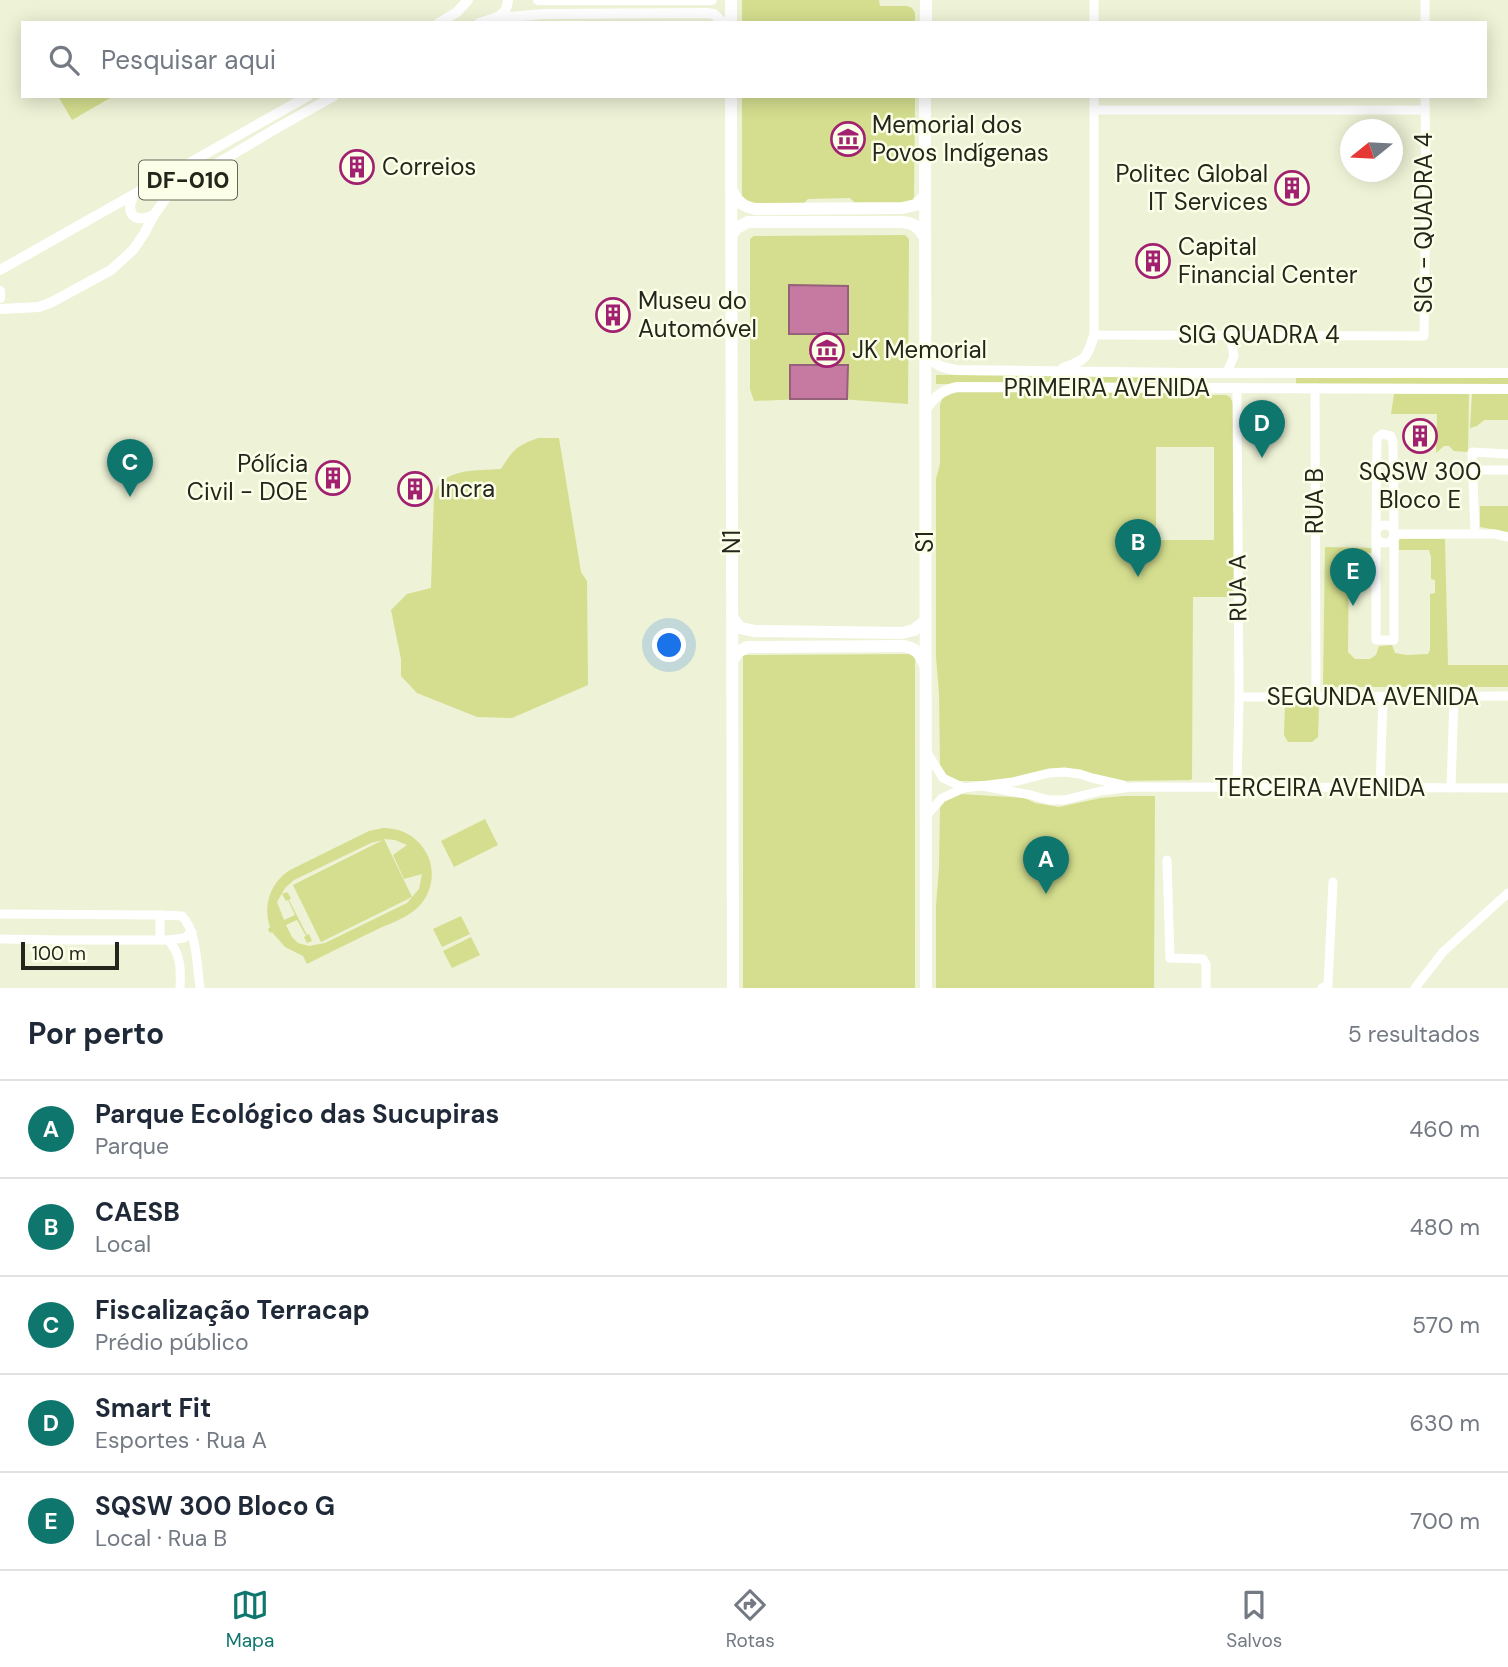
<!DOCTYPE html>
<html lang="pt">
<meta charset="utf-8">
<style>
body{margin:0;font-family:"DM Sans",sans-serif;background:#f6f6f7;color:#1f2937}
.compass{position:absolute;left:1340px;top:119px;width:63px;height:63px;border-radius:50%;background:#fff;box-shadow:0 4px 18px #0003;rotate:252deg}
.scale{position:absolute;left:21px;bottom:18px;width:98px;box-sizing:border-box;padding-left:7px;border:4px solid #24251b;border-top:0;font-size:19px;line-height:24px;white-space:nowrap;color:#24251b;-webkit-text-stroke:5px #fbffe8;paint-order:stroke}
.you{position:absolute;left:670px;top:646px;width:24px;height:24px;margin:-18px;border:5px solid #fff;border-radius:50%;background:#1a73e8;box-shadow:0 0 0 10px #1a73e833}
.badge{display:grid;place-items:center;width:46px;height:46px;border-radius:50%;background:#0f766e;color:#fff;font-size:23px;font-weight:700}
.pin{position:absolute;translate:-50% -58px;filter:drop-shadow(0 2px 4px #0008)}
.pin::after{content:'';position:absolute;top:37px;width:24px;height:21px;background:inherit;clip-path:polygon(0 0,100% 0,50% 100%)}
.list{margin:0;padding:0;list-style:none}
h2{display:flex;justify-content:space-between;align-items:center;height:91px;margin:0;padding:0 28px;font-size:30px}
h2 small{font-size:23px;font-weight:400;color:#747a83}
.list li{display:grid;grid-template-columns:46px 1fr auto;gap:21px;align-items:center;box-sizing:border-box;height:98px;padding:0 28px;border-top:2px solid #e0e1e3}
.list b{display:block;font-size:26px;white-space:nowrap}
.list p{margin:0;font-size:23px;white-space:nowrap;color:#747a83}
.list em{font-size:23px;font-style:normal;color:#747a83}
.icon{flex:none;width:38px;height:38px;fill:none;stroke:currentColor;stroke-width:2;stroke-linecap:round;stroke-linejoin:round}
.map{position:relative;flex:none;width:1508px;height:988px;overflow:hidden}
.search{position:absolute;background:#fff;box-shadow:0 4px 18px #0003;left:21px;right:21px;top:21px;height:77px;display:flex;align-items:center;gap:18px;box-sizing:border-box;padding:0 24px;border-radius:0px;color:#747a83;font-size:26px}
.sheet{height:581px;background:#fff}
nav{display:flex;justify-content:space-around;align-items:center;box-sizing:border-box;height:98px;border-top:2px solid #e0e1e3;background:#fff;font-size:19px;color:#747a83}
nav a{display:grid;justify-items:center;gap:4px}
nav .on{color:#0f766e}
.map>svg:first-child{display:block}
.green{fill:#d4de8e;fill-rule:evenodd}
.water{fill:#c67aa1;stroke:#956079;stroke-width:2}
.lines{fill:none;stroke-linecap:round;stroke-linejoin:round}
.minor{stroke:#fff;stroke-width:9}
.major{stroke:#fff;stroke-width:10}
.highway{stroke:#fff;stroke-width:12}
.labels{text-anchor:middle;stroke-width:5;stroke-linejoin:round;paint-order:stroke}
.shield{fill:#fbffe8;stroke:#646658;stroke-width:2}
.shield-label{font-size:23px;font-weight:bold;fill:#24251b}
.poi-label{font-size:24px;fill:#24251b;stroke:#fbffe8;text-anchor:start}
.street-label{font-size:24px;fill:#24251b;stroke:#fbffe8}
</style>
<div class="map">
<svg width="1508" height="988" viewBox="0 0 1508 988">
<rect width="100%" height="100%" fill="#eef2d6"/>
<g class="green">
<polygon points="742,0 879,0 880,6 907,6 912,8 915,13 915,23 742,23"/>
<polygon points="58,96 109,96 110,98 72,120"/>
<polygon points="742,96 915,96 914,197 912,201 908,203 855,203 850,198 808,199 803,204 748,203 742,197"/>
<polygon points="905,235 909,239 908,404 827,398 754,401 750,389 750,239 754,236"/>
<polygon points="936,375 1179,376 1178,384 936,384"/>
<polygon points="1296,376 1508,376 1508,385 1296,384"/>
<path d="M1185 391 1200 395H1226L1230 397 1233 403 1234 595 1232 597H1193L1192 779 1190 780 1116 781 1088 775 1027 776 991 781H952L947 779 940 766 939 693 936 656V479L940 464V405L943 397 952 392ZM1156 447H1214V540H1156Z"/>
<polygon points="1472,393 1508,393 1508,420 1484,420 1477,426 1470,428"/>
<polygon points="1394,394 1469,394 1468,452 1454,451 1449,446 1444,446 1436,453 1437,414 1391,414"/>
<path d="M538 438H559L581 572 587 581 588 685 512 718 477 717 417 693 401 676V659L391 610 407 594 431 588 434 495C442 467 478 471 501 469 513 450 516 446 538 438Z"/>
<polygon points="1480,506 1508,506 1508,532 1480,527"/>
<polygon points="1401,539 1445,539 1448,665 1508,665 1508,687 1323,687 1325,547 1373,548 1374,553 1348,552 1343,554 1341,557 1341,591 1345,590 1345,560 1349,559 1348,652 1355,659 1370,659 1376,655 1379,646 1392,645 1395,653 1407,655 1428,654 1430,650 1430,594 1435,593 1435,580 1431,579 1431,557 1429,550 1399,550 1399,540"/>
<polygon points="915,654 915,988 743,988 743,655"/>
<polygon points="1315,700 1319,707 1318,737 1312,742 1288,742 1284,735 1285,704 1288,701"/>
<polygon points="960,794 1025,798 1035,803 1059,807 1101,798 1124,796 1155,796 1154,988 936,988 936,906 939,868 940,808 942,801"/>
<polygon points="485,819 498,845 454,867 441,841"/>
<path d="M383 828C402 828 418 837 427 854 435 870 433 890 421 904 411 916 394 922 380 928 355 940 331 952 307 964L303 956 285 947 272 932 270 933 268 929 270 927C263 905 270 883 290 870L369 831ZM383 840 293 885 321 942 412 897 384 839 395 840 407 845 393 855 404 879 422 874 419 889 407 903 325 943 309 946 298 943 292 937 286 925 297 920 306 936 304 937 307 943 312 941 309 934 307 935 289 900 291 898 287 892 282 894 286 901 288 900 295 915 284 920 277 902 285 888 294 880 371 843Z"/>
<polygon points="461,916 470,934 442,947 433,929"/>
<polygon points="471,937 480,955 452,968 443,951"/>
</g>
<g class="water">
<polygon points="789,285 848,286 848,334 789,334"/>
<polygon points="790,365 848,365 847,399 790,399"/>
</g>
<g class="lines">
<g class="minor">
<polyline points="1425,0 1425,23"/>
<polyline points="1094,23 1094,0"/>
<polyline points="1094,96 1094,335 1424,336 1426,182 1425,96"/>
<polyline points="1094,110 1425,110"/>
<polyline points="1227,372 1234,356 1230,336"/>
<polyline points="1315,388 1316,697"/>
<polyline points="1474,470 1508,470"/>
<circle cx="1385" cy="534" r="9"/>
<polyline points="1376,531 1377,438 1382,434 1391,436 1393,443 1394,529"/>
<polyline points="1395,534 1495,534 1508,537"/>
<polyline points="1475,534 1472,452 1508,454"/>
<polyline points="1376,536 1376,640 1394,640 1394,539"/>
<polyline points="1239,697 1508,696"/>
<polyline points="926,751 943,778 964,788"/>
<polyline points="982,786 1031,795 1049,800 1064,800 1101,791 1132,787 1508,788"/>
<polyline points="1237,787 1239,697 1237,389"/>
<polyline points="1380,788 1383,698"/>
<polyline points="1451,788 1454,697"/>
<polyline points="926,816 942,798 964,788 1013,782 1049,773 1064,772 1080,774 1092,778 1123,785"/>
<polyline points="1167,860 1170,958 1203,959 1206,964 1206,988"/>
<path d="M0 914 160 915 182 916C197 931 197 968 200 988"/>
<polyline points="160,915 160,940"/>
<polyline points="0,939 66,940 168,940 184,938 192,932"/>
<path d="M168 940C181 953 181 970 180 988"/>
<polyline points="1322,988 1328,985 1333,882"/>
<polyline points="1415,988 1443,952 1508,893"/>
</g>
<g class="major">
<polyline points="538,0 712,0"/>
<path d="M495 18C504 14 507 10 508 0"/>
<polyline points="439,23 457,12 468,0"/>
<polyline points="479,23 495,18 544,14 707,13 714,14 723,23"/>
<path d="M133 195C133 196 130 206 130 207 131 222 145 219 154 215"/>
<polyline points="0,270 308,96"/>
<polyline points="0,291 0,298"/>
<polyline points="0,309 39,307 52,302 111,270 133,250 144,234 154,215 166,198 176,188 277,128 334,96"/>
<path d="M925 351C933 365 942 368 957 370L1186 373H1508"/>
<path d="M1063 368C1085 361 1088 357 1094 335"/>
<path d="M925 411C933 398 942 390 957 387L1508 389"/>
</g>
<g class="highway">
<polyline points="731,23 731,0"/>
<polyline points="926,23 926,0"/>
<polyline points="731,96 733,988"/>
<polyline points="925,96 926,988"/>
<path d="M732 191C738 202 743 207 756 209L902 208 916 205 925 196"/>
<path d="M732 234 737 228 748 222H902C914 223 919 227 925 238"/>
<polyline points="732,617 740,628 755,631 902,633 914,630 925,621"/>
<path d="M732 661 738 652 747 647 904 646C916 648 920 654 925 665"/>
</g>
</g>
<defs>
<g id="museum-ring" transform="scale(1.75)"><circle r="9.5" fill="#fbffe8" stroke="#a12070" stroke-width="1.5"/><path d="M0-6L6-3V-2H-6V-3ZM-5-1h2V3h-2ZM-1-1h2V3h-2ZM3-1h2V3H3ZM-6 4H6V6H-6Z" fill="#a12070"/></g>
<g id="building-ring" transform="scale(1.75)"><circle r="9.5" fill="#fbffe8" stroke="#a12070" stroke-width="1.5"/><path d="M-4-6H4V6H1V3H-1V6H-4ZM-2.5-4.3h1.7v1.8h-1.7ZM.8-4.3h1.7v1.8H.8ZM-2.5-1h1.7V.8h-1.7ZM.8-1h1.7V.8H.8Z" fill="#a12070"/></g>
</defs>
<g fill-rule="evenodd">
<use href="#museum-ring" x="848" y="139"/>
<use href="#building-ring" x="357" y="167"/>
<use href="#building-ring" x="1292" y="188"/>
<use href="#building-ring" x="1153" y="261"/>
<use href="#building-ring" x="613" y="315"/>
<use href="#museum-ring" x="827" y="350"/>
<use href="#building-ring" x="1420" y="436"/>
<use href="#building-ring" x="333" y="478"/>
<use href="#building-ring" x="415" y="489"/>
</g>
<g class="labels">
<rect class="shield" x="139" y="160.5" width="98" height="39" rx="5"/>
<g class="shield-label">
<text x="188" y="188">DF-010</text>
</g>
<g class="poi-label">
<text x="872" y="133">Memorial dos<tspan x="872" dy="28">Povos Indígenas</tspan></text>
<text x="382" y="175">Correios</text>
<text x="1268" y="182" text-anchor="end">Politec Global<tspan x="1268" dy="28">IT Services</tspan></text>
<text x="1178" y="255">Capital<tspan x="1178" dy="28">Financial Center</tspan></text>
<text x="638" y="309">Museu do<tspan x="638" dy="28">Automóvel</tspan></text>
<text x="852" y="358">JK Memorial</text>
<text x="308" y="472" text-anchor="end">Pólícia<tspan x="308" dy="28">Civil - DOE</tspan></text>
<text x="1420" y="480" text-anchor="middle">SQSW 300<tspan x="1420" dy="28">Bloco E</tspan></text>
<text x="440" y="497">Incra</text>
</g>
<g class="street-label">
<text transform="translate(1424 223) rotate(-90)" y="8">SIG - QUADRA 4</text>
<text x="1259" y="343">SIG QUADRA 4</text>
<text x="1107" y="396">PRIMEIRA AVENIDA</text>
<text transform="translate(1315 501) rotate(-90)" y="8">RUA B</text>
<text transform="translate(732 542) rotate(-90)" y="8">N1</text>
<text transform="translate(925 542) rotate(-90)" y="8">S1</text>
<text transform="translate(1238 588) rotate(-91)" y="8">RUA A</text>
<text x="1373" y="705">SEGUNDA AVENIDA</text>
<text x="1320" y="796">TERCEIRA AVENIDA</text>
</g>
</g>
</svg>
<svg class="compass" viewBox="-18 -18 36 36"><path d="M0-13l5 13h-10z" fill="#e53935"/><path d="M0 13l5-13h-10z" fill="#747a83"/></svg>
<div class="scale">100 m</div>
<div class="you"></div>
<div class="pin badge" style="left:1046px;top:894px">A</div>
<div class="pin badge" style="left:1138px;top:577px">B</div>
<div class="pin badge" style="left:130px;top:497px">C</div>
<div class="pin badge" style="left:1262px;top:458px">D</div>
<div class="pin badge" style="left:1353px;top:606px">E</div>
<div class="search"><svg class="icon" aria-label="search" viewBox="0 0 24 24"><circle cx="10" cy="10" r="6"/><path d="M15 15l6 6"/></svg>Pesquisar aqui</div>
</div>
<section class="sheet">
<h2>Por perto<small>5 resultados</small></h2>
<ul class="list">
<li><span class="badge">A</span><div><b>Parque Ecológico das Sucupiras</b><p>Parque</p></div><em>460 m</em></li>
<li><span class="badge">B</span><div><b>CAESB</b><p>Local</p></div><em>480 m</em></li>
<li><span class="badge">C</span><div><b>Fiscalização Terracap</b><p>Prédio público</p></div><em>570 m</em></li>
<li><span class="badge">D</span><div><b>Smart Fit</b><p>Esportes · Rua A</p></div><em>630 m</em></li>
<li><span class="badge">E</span><div><b>SQSW 300 Bloco G</b><p>Local · Rua B</p></div><em>700 m</em></li>
</ul>
</section>
<nav>
<a class="on"><svg class="icon" aria-label="map" viewBox="0 0 24 24"><path d="M3 6l6-2 6 2 6-2v14l-6 2-6-2-6 2zM9 4v14M15 6v14"/></svg>Mapa</a>
<a><svg class="icon" aria-label="directions" viewBox="0 0 24 24"><path d="M12 3l9 9-9 9-9-9zM9 14v-3h6M13 9l2 2-2 2"/></svg>Rotas</a>
<a><svg class="icon" aria-label="saved" viewBox="0 0 24 24"><path d="M7 4h10v16l-5-4-5 4z"/></svg>Salvos</a>
</nav>
